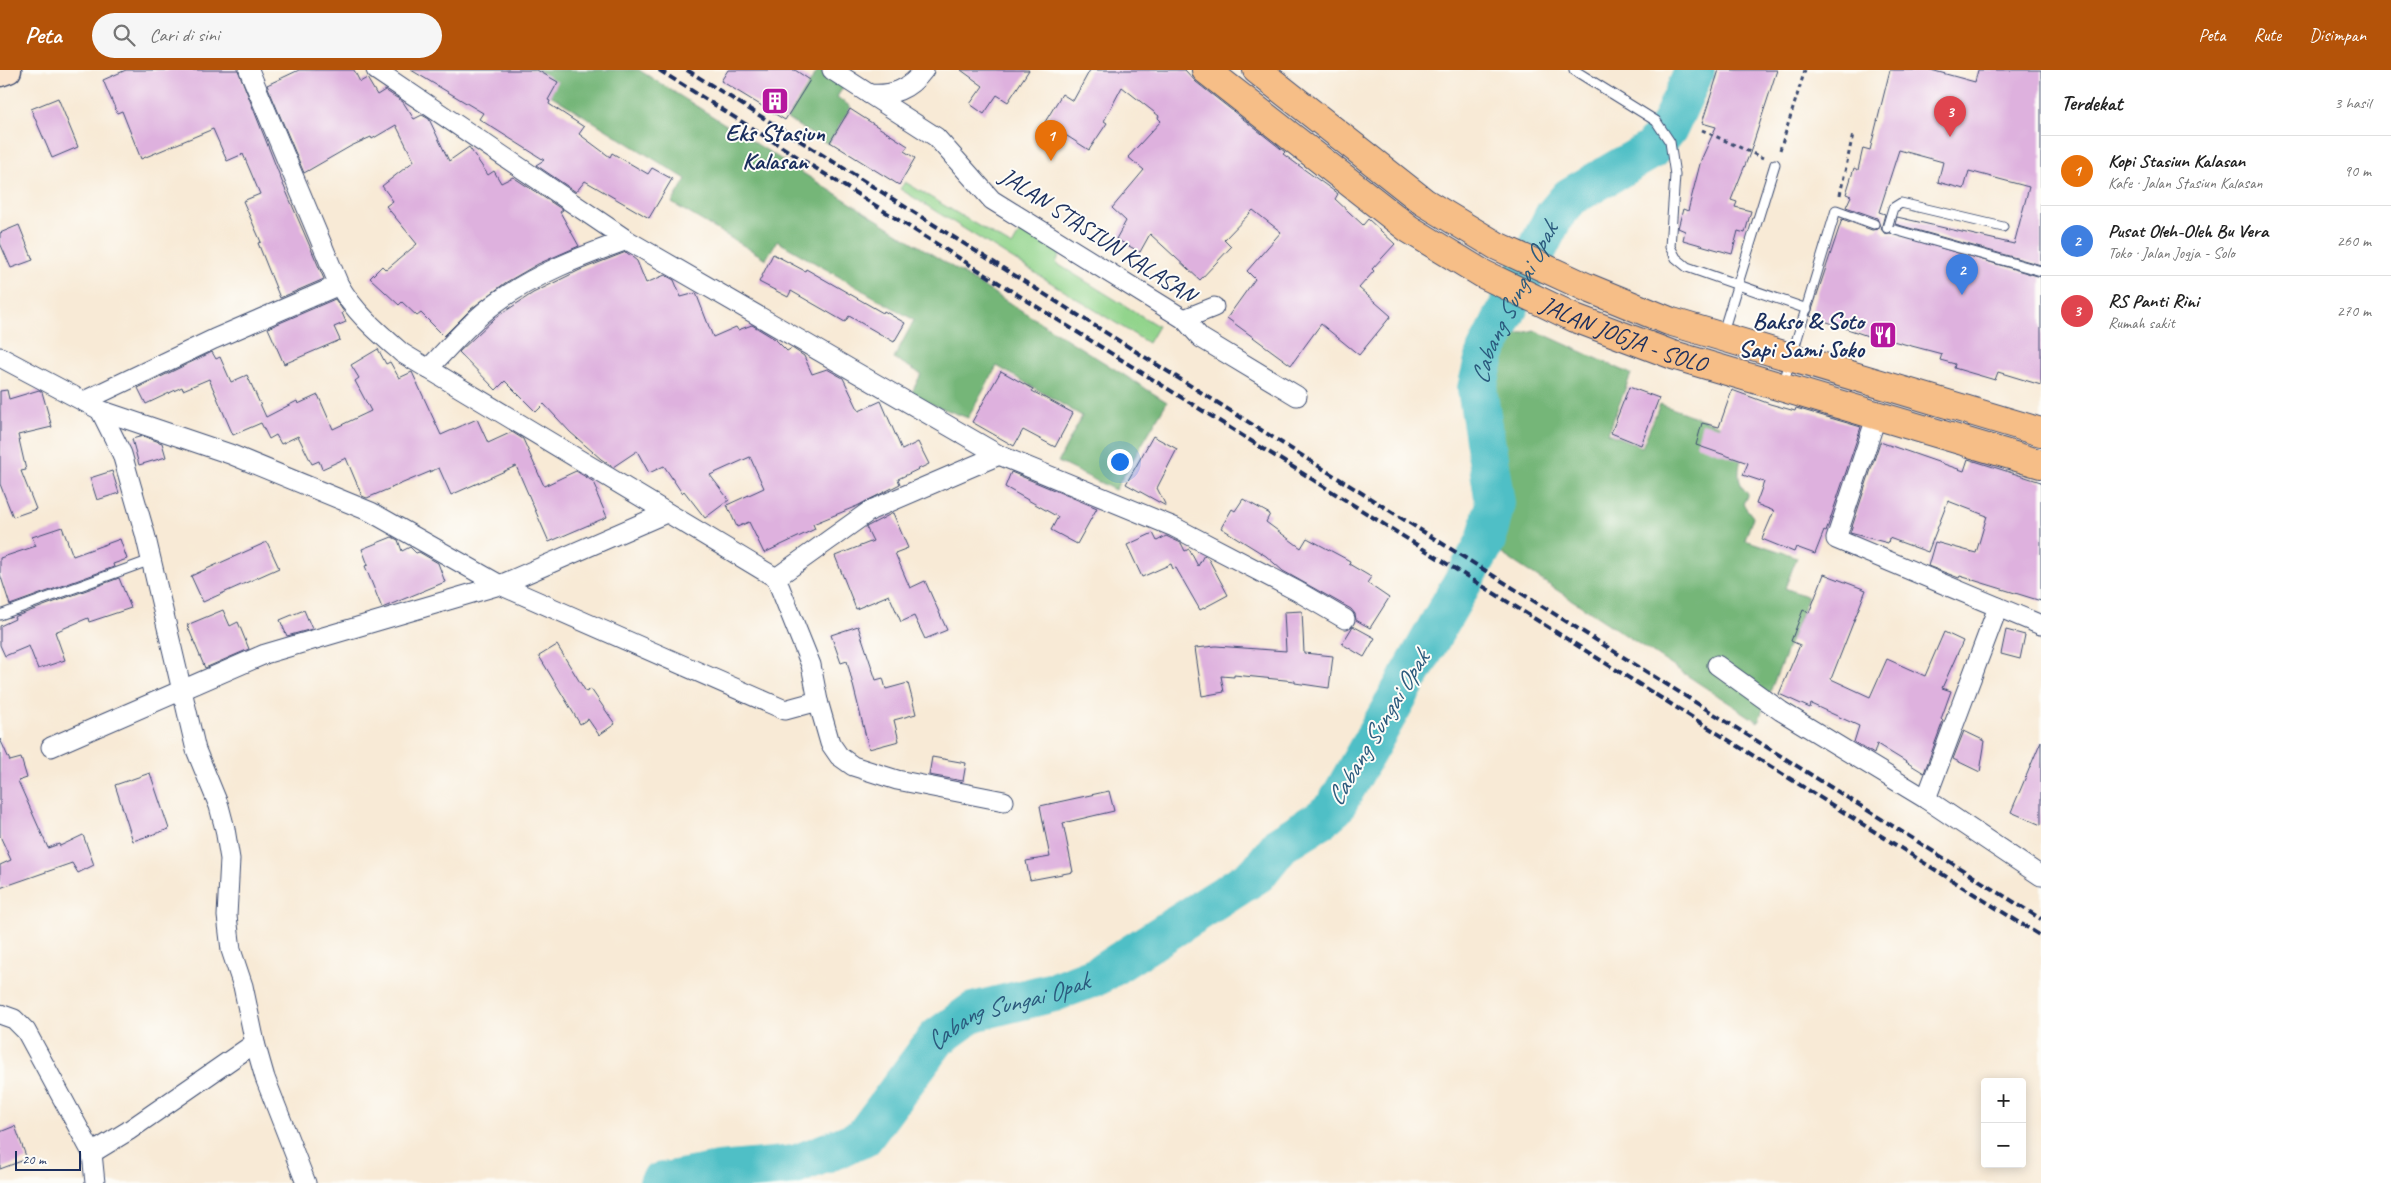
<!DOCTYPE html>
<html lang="id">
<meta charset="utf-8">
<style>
body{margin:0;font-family:Caveat,sans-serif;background:#f6f6f6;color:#222}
.controls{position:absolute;right:15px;bottom:15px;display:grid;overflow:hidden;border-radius:5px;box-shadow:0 2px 12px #0003}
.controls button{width:45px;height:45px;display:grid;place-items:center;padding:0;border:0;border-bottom:1px solid #e0e0e0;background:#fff;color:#222;font:25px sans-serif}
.scale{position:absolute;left:15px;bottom:12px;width:66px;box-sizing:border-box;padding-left:5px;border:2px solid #1b2f5e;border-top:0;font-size:14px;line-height:18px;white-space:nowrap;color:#1b2f5e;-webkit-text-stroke:4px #fdfcf7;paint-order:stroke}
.you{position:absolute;left:1119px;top:391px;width:18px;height:18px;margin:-12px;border:4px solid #fff;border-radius:50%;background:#1a73e8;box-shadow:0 0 0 8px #1a73e833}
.badge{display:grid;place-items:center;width:32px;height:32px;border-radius:50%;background:#b45309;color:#fff;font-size:16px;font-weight:700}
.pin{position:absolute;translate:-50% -41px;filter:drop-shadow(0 1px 2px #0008)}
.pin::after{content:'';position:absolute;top:26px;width:18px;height:15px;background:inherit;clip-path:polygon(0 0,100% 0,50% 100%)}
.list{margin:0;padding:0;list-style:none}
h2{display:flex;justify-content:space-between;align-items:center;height:65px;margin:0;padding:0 20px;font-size:21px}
h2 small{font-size:16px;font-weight:400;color:#767676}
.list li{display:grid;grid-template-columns:32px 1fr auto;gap:15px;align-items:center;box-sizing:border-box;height:70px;padding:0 20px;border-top:1px solid #e0e0e0}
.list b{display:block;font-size:19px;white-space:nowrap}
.list p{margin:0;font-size:16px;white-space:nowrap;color:#767676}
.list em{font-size:16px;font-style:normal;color:#767676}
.icon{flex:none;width:28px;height:28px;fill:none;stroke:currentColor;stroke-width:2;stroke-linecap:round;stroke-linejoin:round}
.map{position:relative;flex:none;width:2041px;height:1113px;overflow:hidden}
header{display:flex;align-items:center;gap:30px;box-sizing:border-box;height:70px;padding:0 25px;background:#b45309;color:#fff}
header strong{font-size:24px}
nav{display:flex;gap:28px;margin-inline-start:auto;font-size:18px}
.search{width:350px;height:45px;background:#f6f6f6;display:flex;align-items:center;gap:12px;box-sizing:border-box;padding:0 18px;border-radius:28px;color:#767676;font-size:19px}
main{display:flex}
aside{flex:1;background:#fff}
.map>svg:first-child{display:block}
.green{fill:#92d48c;stroke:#568275}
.forest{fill:#75b678;stroke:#48726b}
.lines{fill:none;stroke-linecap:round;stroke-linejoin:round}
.river{stroke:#50bfc6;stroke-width:40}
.building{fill:#deb1de}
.lane-casing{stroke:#3c4b70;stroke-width:11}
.street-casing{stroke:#3c4b70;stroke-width:21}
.secondary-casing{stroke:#3c4b70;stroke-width:29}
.highway-casing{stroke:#3c4b70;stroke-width:30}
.path{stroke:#3c4b70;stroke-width:3;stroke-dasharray:4 4;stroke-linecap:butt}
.lane{stroke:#fff;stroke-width:9}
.street{stroke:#fff;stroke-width:19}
.secondary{stroke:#fbe5cf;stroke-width:26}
.highway{stroke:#f6be87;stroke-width:28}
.rail{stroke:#1b2f5e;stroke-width:4;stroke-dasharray:8 4;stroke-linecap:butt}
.labels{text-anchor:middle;stroke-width:4;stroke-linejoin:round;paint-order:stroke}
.poi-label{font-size:24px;font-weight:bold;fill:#1b2f5e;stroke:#fdfcf7}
.street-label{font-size:24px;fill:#1b2f5e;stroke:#fdfcf7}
.water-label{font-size:25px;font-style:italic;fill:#2b5a7d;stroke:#fdfcf7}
</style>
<header>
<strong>Peta</strong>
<div class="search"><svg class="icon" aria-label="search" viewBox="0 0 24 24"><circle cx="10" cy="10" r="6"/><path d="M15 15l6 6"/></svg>Cari di sini</div>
<nav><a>Peta</a><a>Rute</a><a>Disimpan</a></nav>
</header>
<main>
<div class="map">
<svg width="2041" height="1113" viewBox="0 0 2041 1113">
<rect width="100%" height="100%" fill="#fdfcf7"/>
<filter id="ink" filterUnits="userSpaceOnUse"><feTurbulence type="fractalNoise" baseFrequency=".02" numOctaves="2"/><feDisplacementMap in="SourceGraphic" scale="10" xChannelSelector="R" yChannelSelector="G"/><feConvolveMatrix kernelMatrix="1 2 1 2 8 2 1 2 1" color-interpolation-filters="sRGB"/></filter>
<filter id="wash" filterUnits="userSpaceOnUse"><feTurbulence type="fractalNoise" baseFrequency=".0096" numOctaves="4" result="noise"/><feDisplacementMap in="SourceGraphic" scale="20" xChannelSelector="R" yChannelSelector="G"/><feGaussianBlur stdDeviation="1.12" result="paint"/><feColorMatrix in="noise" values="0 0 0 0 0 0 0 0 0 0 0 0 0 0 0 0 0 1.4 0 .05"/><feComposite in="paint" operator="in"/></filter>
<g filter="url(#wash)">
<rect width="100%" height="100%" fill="#f8ead6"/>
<polygon class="green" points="905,112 1012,176 1023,157 1062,180 1056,193 1158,256 1148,273 900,119"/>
<g class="forest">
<polygon points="510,0 639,0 1167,332 1115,420 1058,392 1082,346 997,296 968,348 910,326 921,304 894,288 914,250 777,171 766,189 672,133 686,109"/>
<polygon points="818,0 823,0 845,14 837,27 851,37 828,74 787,49"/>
<path d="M1534 260 1631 304 1608 363 1642 377 1660 334 1749 366C1743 385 1730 407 1748 424L1743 434 1753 447 1745 470 1797 487 1785 518 1808 527 1758 652 1482 471 1477 464 1476 454 1486 423V358L1494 300 1491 297V287L1498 270Z"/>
</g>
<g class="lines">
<path class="river" id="s1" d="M659 1113 719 1102 795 1095 863 1068 937 968 973 942 1054 922 1099 905 1257 804 1281 774 1321 749 1335 737 1486 471 1495 433 1477 319 1486 282 1554 146 1570 127 1651 80 1669 57 1695 0"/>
</g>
<g id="blocks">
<g class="building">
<polygon points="126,0 238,0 283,114 324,209 280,228 258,173 261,172 243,131 260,124 243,84 227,91 213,59 141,89 122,41 117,43 103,10"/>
<polygon points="299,0 354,0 360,12 367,8 377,25 385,20 403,32 414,49 422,45 429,49 449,91 469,77 488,105 494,101 501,113 513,107 563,140 560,142 579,176 538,194 505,213 471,239 444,266 421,243 417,246 402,232 399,235 370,208 382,196 386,200 417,174 386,136 393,131 382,116 414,91 396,55 372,69 371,67 351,76 304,103 267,15"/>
<polygon points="411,0 537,0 558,12 548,30 550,31 549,34 584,57 579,64 610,87 612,83 648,104 652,98 672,109 649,148 585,111 576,122 536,95 544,90 479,49 483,43"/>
<polygon points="728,0 795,0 810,10 785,50 721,11"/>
<polygon points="961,0 1029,0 1008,32 997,25 984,44 970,34 983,16"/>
<polygon points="1090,0 1185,0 1196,12 1285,82 1283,84 1338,124 1335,129 1363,155 1368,149 1395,174 1372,199 1374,201 1359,218 1391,246 1359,285 1321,254 1291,295 1227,248 1255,209 1247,201 1281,162 1253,140 1224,170 1231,177 1200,210 1150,164 1140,182 1116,169 1126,151 1112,138 1144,100 1128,87 1161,51 1158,48 1159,46 1122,17 1104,51 1107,53 1089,80 1045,52 1062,24 1073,31"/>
<polygon points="1719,0 1777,0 1750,83 1731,130 1737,132 1735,137 1751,141 1745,163 1738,161 1732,184 1683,170 1685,161 1678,158 1683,139 1688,141 1701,90 1716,57 1702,53"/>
<polygon points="1890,0 1931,0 1975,12 1978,0 2041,0 2041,195 1895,154 1897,147 2014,174 2029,117 1969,101 1964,119 1938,112 1943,92 1899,80 1879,142 1885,144 1881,159 1885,164 1890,163 2041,207 2041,315 1998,302 1995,310 1954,298 1955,294 1940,290 1942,284 1889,270 1888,273 1810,246 1842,149 1872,160 1878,159 1880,156 1877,148 1846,137 1851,126 1846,124 1854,98 1858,100 1863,78 1870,80"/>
<polygon points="58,28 78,77 52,88 31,39"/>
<polygon points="850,39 908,76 904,81 915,88 899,115 830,72"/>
<polygon points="19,155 33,190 11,198 0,173 0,163"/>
<polygon points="626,182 637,191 646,213 665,205 674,210 681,227 696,223 713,267 736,257 738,260 752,255 775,269 787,281 792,278 804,286 812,304 827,299 843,308 859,341 881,331 902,380 918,372 929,394 898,409 900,414 857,436 813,454 815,459 764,483 749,452 737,457 727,435 764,418 750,387 710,405 729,430 705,448 684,421 682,423 664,396 649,403 637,381 613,397 601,389 570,362 544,334 536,342 505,311 496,320 459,282 495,248 533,223 580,200"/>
<polygon points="773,184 805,201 806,199 883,243 884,241 905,253 894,272 849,246 845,252 791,221 788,227 759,212"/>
<polygon points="335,229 344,242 342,243 346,252 334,257 340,270 284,294 268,258"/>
<polygon points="378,279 386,294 390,292 399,308 412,302 441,365 477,349 488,373 512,362 523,369 544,416 576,401 594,412 598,421 596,422 607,447 549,472 516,396 451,425 439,398 367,428 362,426 346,388 322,399 319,391 312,394 298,366 281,374 276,365 269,369 261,353 233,365 209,309 183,320 182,317 146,334 138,318 212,282 216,289 220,287 231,312 247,305 266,347 297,331 298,334 318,325 333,359 371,341 355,311 359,308 351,295"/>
<polygon points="1001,301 1033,319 1032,321 1073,343 1055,377 1023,360 1014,376 972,352"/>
<polygon points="1629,317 1659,328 1641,375 1611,363"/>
<polygon points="7,320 9,329 39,320 42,322 52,357 18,365 26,400 21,401 36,439 13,447 0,414 0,321"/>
<polygon points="1732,320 1770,334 1795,341 1796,338 1861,357 1826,462 1824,461 1815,484 1796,477 1794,482 1762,469 1774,441 1756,434 1764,412 1743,405 1748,393 1696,375 1702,353 1719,357"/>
<polygon points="143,366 162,373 166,387 139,395 132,369"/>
<polygon points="1153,366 1177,379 1157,418 1166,436 1126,414"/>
<polygon points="1880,372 1964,401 1968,389 2041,412 2041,531 1960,506 1959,508 1928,496 1935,472 1976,483 1987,446 1948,431 1928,482 1889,468 1888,473 1850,463"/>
<polygon points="112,401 119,423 97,430 90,408"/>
<polygon points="1011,402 1097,438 1077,474 1051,460 1058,447 1005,417"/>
<polygon points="1243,429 1270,444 1266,452 1301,478 1307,468 1350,491 1349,494 1371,507 1367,513 1389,528 1370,558 1356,550 1355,544 1351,539 1283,501 1266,486 1221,458 1232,439 1235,441"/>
<polygon points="893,443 908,478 895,483 910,518 925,511 947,560 925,569 914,546 901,552 889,525 856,539 835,486 873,471 866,457"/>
<polygon points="62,457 73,486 120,469 127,489 113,494 114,497 10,535 0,504 0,488 36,476 32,467"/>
<polygon points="1153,463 1157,471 1166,466 1181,473 1185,481 1189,479 1198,496 1204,485 1208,488 1228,525 1200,540 1176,498 1173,499 1171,494 1142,507 1127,475"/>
<polygon points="392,467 398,470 402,481 410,477 416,483 419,482 438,493 445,512 382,538 365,496 368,495 362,479"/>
<polygon points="267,472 279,498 203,532 191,506"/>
<polygon points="1824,504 1866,520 1831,609 1870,627 1887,589 1925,606 1944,562 1963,571 1942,618 1951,621 1941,649 1943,651 1924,703 1877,674 1874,684 1854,672 1859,656 1811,634 1810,638 1779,624 1800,575 1791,571 1803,540 1809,543"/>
<polygon points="119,508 131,538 89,552 88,548 55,562 65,590 38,599 29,576 5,586 0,575 0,556 15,549 14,547"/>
<polygon points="223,540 230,556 238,552 249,579 205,598 187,555"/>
<polygon points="304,540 312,559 287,566 280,550"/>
<polygon points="1302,541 1304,583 1333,586 1329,618 1295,613 1295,611 1234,605 1234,607 1221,606 1224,622 1202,626 1195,578 1216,576 1286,581 1284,542"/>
<polygon points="858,556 876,610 883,608 886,619 908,613 916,644 894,650 899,671 869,679 847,591 841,593 831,565"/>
<polygon points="1353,556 1375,568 1364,587 1342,574"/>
<polygon points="2006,560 2025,565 2020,589 2001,584"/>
<polygon points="557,575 586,622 591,619 615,654 599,665 588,649 580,654 539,586"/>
<polygon points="1964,661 1985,671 1980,702 1953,689"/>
<polygon points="0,669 10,691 21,688 27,708 18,711 48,778 59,774 60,776 83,765 94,795 78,803 72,793 0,818 0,795 11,790 0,766"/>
<polygon points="2041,671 2041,755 2011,742"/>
<polygon points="932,687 966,693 963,711 929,705"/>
<polygon points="150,703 169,759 133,771 115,715"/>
<polygon points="1109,721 1114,741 1063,753 1073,802 1030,810 1026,791 1050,787 1040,736"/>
<polygon points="15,1056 27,1089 0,1099 0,1062"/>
</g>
</g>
</g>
<g filter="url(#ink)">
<use href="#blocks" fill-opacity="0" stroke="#3c4b70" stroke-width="1"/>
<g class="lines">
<g class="lane-casing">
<g id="lane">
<polyline points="1574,0 1656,51 1670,72 1675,105 1670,177 1676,188 1687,197 1807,239"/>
<polyline points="1887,158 1893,138 1901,133 2003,157"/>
<polyline points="1895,160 2041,201"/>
<polyline points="1722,265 1775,94"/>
<polyline points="1783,315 1836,140 1874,154"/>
<polyline points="0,545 151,490"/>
</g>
</g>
<g class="street-casing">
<g id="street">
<path d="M249 0 339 215C355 243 378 262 402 283L776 508 811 595 818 631 830 673 839 686 853 696 897 710 1004 731"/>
<polyline points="376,0 627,170 999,385 1174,457 1297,521 1345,549"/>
<polyline points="832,0 936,67 992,130 1184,249 1201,268 1297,326"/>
<path d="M869 24C892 26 909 20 924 0"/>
<polyline points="1184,249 1214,237"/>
<polyline points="0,287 100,340 230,384 371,442 500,515 785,640 818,631"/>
<path d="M428 299C450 276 471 251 497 232 535 204 582 186 627 170"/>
<polyline points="84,331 214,269 339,215"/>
<polyline points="100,340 122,384 145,464 196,680 219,736 225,759 230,789 227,846 231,880 243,916 255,973 265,1008 306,1113"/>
<polyline points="1877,345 1836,469 2041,555"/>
<polyline points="776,508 871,440 999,385"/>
<polyline points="1717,595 1781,641 1926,729 2041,806"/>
<polyline points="51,677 265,584 500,515 666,443"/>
<polyline points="1926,729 1998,537"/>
<polyline points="0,944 14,949 26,961 92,1083 95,1113"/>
<polyline points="92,1083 128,1061 255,973"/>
</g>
</g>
<g class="secondary-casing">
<polyline id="secondary" points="0,3 8,0"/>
</g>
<g class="highway-casing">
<g id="highway">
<path id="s2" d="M1206 0 1409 159 1483 204 1575 248 1673 285 2041 394"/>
<polyline points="1257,0 1424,132 1497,176 1586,217 1669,251 2041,362"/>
</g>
</g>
<g class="path">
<polyline points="1702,60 1763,88"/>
<polyline points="1780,80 1805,0"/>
<polyline points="1840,125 1853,64"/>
</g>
<use href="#lane" class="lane"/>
<use href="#street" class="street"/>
<use href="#secondary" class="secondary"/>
<use href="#highway" class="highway"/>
<g class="rail">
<polyline points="659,0 2041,866"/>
<polyline points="687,0 2041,849"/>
</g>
</g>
</g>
<defs>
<g id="building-square" transform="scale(1.4375)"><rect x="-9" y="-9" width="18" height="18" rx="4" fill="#b5179e" stroke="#fdfcf7"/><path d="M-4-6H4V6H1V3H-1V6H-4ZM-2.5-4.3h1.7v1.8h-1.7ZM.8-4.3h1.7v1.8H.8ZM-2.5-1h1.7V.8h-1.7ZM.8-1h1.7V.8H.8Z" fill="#fff"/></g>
<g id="restaurant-square" transform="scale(1.4375)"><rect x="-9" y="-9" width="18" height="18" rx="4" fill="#b5179e" stroke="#fdfcf7"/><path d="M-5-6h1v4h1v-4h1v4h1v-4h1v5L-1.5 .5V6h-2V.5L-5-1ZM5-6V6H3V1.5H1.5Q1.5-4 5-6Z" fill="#fff"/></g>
</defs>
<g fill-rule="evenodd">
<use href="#building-square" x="775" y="31"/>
<use href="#restaurant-square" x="1883" y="265"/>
</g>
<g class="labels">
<g class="poi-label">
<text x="775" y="71">Eks Stasiun<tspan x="775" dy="28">Kalasan</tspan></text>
<text x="1864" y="259" text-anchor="end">Bakso &amp; Soto<tspan x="1864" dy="28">Sapi Sami Soko</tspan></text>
</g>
<g class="street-label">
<text transform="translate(1098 165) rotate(33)" y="8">JALAN STASIUN KALASAN</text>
<text dy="8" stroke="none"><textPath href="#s2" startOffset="498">JALAN JOGJA - SOLO</textPath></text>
</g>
<g class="water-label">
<text dy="9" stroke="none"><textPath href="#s1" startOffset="1356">Cabang Sungai Opak</textPath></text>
<text transform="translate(1377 658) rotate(-59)" y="9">Cabang Sungai Opak</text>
<text dy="9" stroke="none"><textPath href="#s1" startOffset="411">Cabang Sungai Opak</textPath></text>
</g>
</g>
</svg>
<div class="controls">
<button>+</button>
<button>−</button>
</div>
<div class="scale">20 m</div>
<div class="you"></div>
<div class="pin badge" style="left:1051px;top:91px;background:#e8710a">1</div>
<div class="pin badge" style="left:1962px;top:225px;background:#3f7fe0">2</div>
<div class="pin badge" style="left:1950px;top:67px;background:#e0444e">3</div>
</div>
<aside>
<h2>Terdekat<small>3 hasil</small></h2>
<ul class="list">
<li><span class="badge" style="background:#e8710a">1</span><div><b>Kopi Stasiun Kalasan</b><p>Kafe · Jalan Stasiun Kalasan</p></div><em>90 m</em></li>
<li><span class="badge" style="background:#3f7fe0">2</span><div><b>Pusat Oleh-Oleh Bu Vera</b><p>Toko · Jalan Jogja - Solo</p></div><em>260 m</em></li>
<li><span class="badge" style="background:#e0444e">3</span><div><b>RS Panti Rini</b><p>Rumah sakit</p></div><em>270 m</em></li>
</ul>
</aside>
</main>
